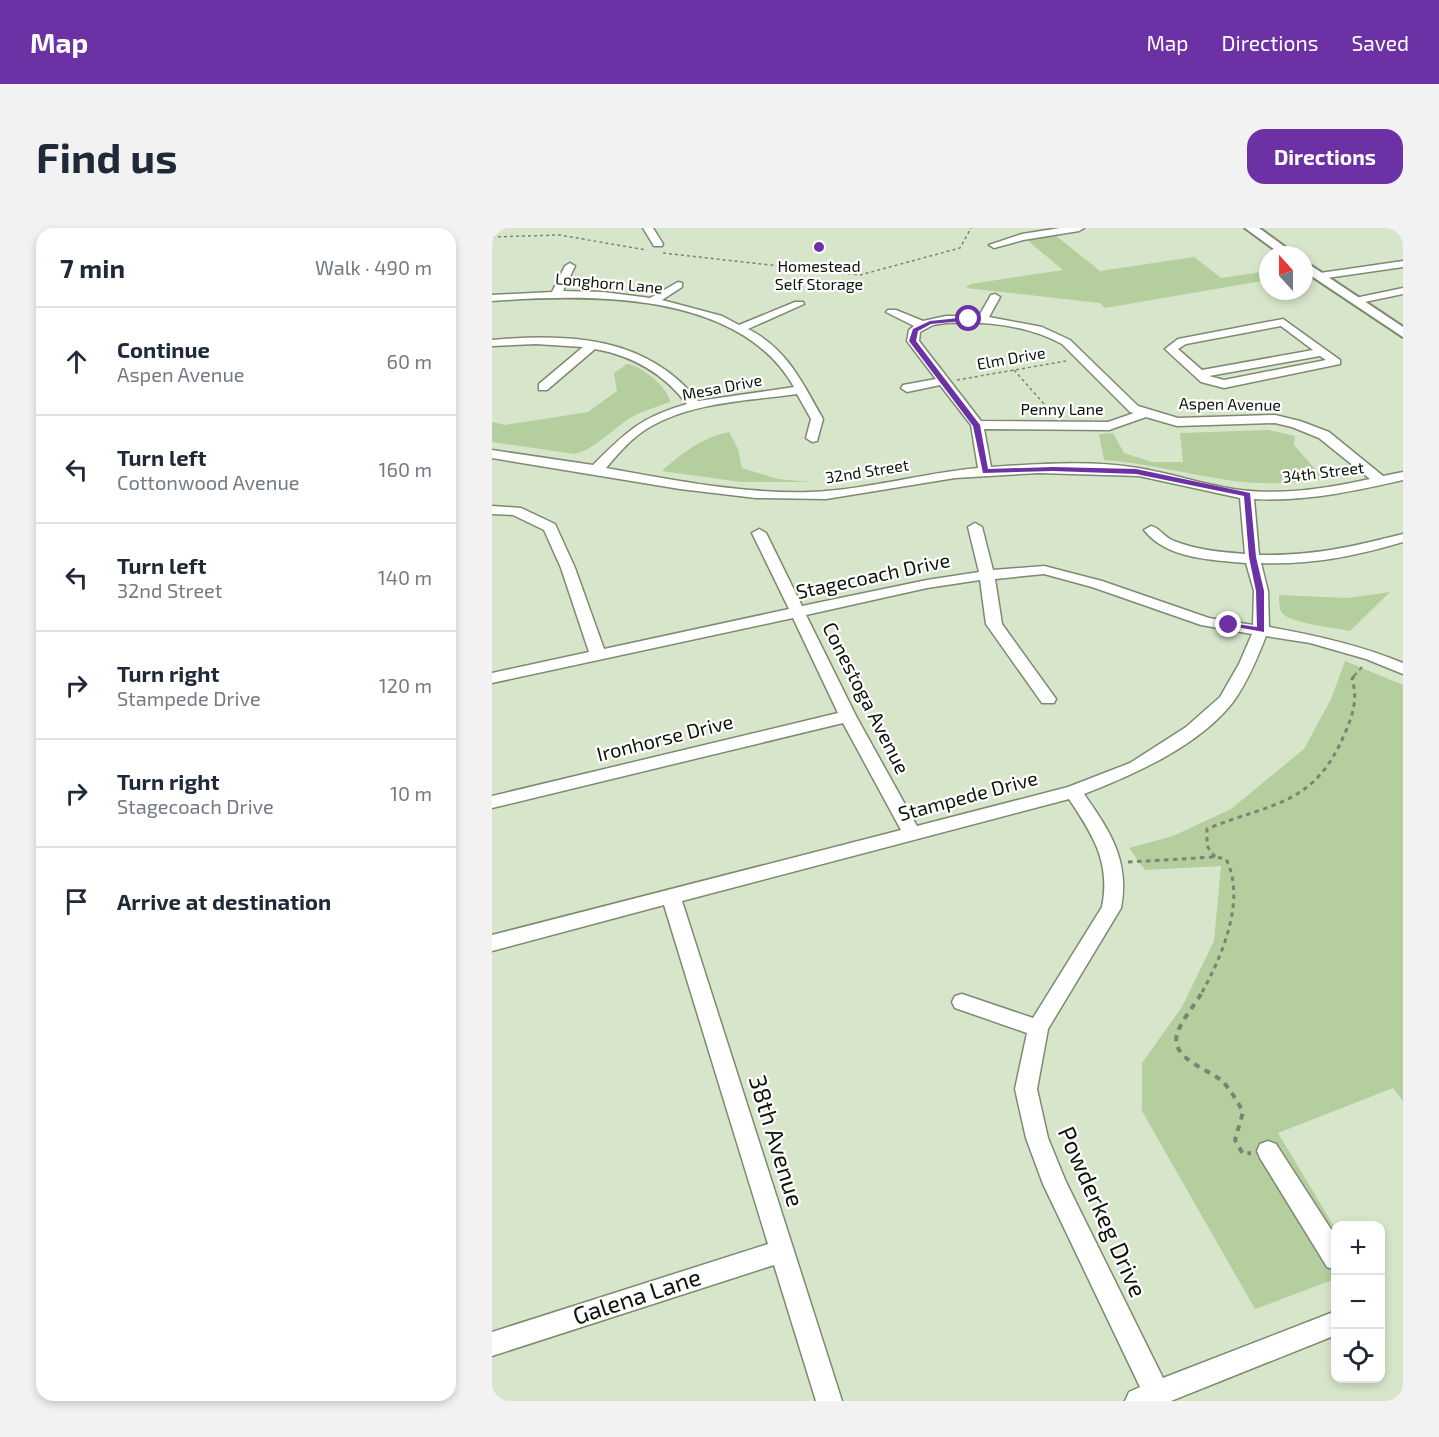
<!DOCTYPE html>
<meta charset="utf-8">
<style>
body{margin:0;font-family:"Exo 2",sans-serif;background:#f2f2f3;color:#1f2937}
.controls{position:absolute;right:18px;bottom:18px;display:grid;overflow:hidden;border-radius:12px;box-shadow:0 3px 9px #0003}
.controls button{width:54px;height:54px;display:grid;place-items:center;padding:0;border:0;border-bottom:2px solid #e0e1e3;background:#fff;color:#1f2937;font:30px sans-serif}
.compass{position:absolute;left:767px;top:18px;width:54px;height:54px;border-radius:50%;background:#fff;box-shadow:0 3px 9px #0003;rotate:339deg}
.stop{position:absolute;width:18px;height:18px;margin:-14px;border:4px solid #6d31a6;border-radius:50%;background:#fff}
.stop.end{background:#6d31a6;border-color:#fff;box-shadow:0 2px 6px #0008}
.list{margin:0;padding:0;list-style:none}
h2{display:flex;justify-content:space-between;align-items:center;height:78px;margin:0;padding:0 24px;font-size:26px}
h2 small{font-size:20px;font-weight:400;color:#747a83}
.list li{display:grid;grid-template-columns:39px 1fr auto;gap:18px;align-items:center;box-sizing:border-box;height:108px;padding:0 24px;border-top:2px solid #e0e1e3}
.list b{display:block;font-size:22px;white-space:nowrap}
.list p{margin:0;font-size:20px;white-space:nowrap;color:#747a83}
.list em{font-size:20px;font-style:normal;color:#747a83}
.icon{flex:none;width:33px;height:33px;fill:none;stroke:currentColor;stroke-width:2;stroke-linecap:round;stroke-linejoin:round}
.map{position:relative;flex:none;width:911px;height:1173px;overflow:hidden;border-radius:18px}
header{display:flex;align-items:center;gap:36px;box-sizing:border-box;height:84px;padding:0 30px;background:#6d31a6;color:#fff}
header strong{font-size:28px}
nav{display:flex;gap:33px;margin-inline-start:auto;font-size:21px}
.intro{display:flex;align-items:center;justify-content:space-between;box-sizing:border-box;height:144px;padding:0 36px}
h1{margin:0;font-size:42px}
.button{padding:15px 27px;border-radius:18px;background:#6d31a6;color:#fff;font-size:21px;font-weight:700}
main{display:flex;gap:36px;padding:0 36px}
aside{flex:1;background:#fff;border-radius:18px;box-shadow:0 3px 9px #0003}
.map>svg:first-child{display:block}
.green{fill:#b4ce9e}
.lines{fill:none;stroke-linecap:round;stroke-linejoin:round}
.minor-casing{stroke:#7c8a70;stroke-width:3}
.major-casing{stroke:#7c8a70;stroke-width:4}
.path-far3{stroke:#7a8571;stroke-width:1.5;stroke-dasharray:3 3;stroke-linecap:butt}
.path-far2{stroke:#7a8571;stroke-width:2;stroke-dasharray:4 4;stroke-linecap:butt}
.path-far1{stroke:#7a8571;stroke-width:3;stroke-dasharray:4.5 4.5;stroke-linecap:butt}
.path{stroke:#7a8571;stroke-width:4;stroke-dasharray:6 6;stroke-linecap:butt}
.minor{fill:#fff;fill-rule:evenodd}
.major{fill:#fff;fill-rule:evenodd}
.route{fill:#6d31a6}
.poi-dot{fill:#6d31a6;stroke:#fff;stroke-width:2}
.labels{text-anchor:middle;stroke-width:4.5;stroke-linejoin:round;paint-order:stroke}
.far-poi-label{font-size:16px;fill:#0e140a;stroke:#fff}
.far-street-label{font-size:16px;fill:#0e140a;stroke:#fff}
.street-label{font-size:20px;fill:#0e140a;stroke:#fff}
.near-street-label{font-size:24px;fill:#0e140a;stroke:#fff}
</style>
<header>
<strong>Map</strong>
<nav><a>Map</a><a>Directions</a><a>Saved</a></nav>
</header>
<div class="intro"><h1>Find us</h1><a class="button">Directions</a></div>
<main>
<aside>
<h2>7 min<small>Walk · 490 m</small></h2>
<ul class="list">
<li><svg class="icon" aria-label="ahead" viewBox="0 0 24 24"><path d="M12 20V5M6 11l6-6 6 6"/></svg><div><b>Continue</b><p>Aspen Avenue</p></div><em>60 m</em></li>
<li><svg class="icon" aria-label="left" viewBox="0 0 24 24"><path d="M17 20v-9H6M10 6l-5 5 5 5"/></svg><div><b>Turn left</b><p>Cottonwood Avenue</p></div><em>160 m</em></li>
<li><svg class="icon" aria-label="left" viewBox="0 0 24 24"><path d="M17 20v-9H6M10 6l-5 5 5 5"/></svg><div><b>Turn left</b><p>32nd Street</p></div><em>140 m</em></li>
<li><svg class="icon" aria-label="right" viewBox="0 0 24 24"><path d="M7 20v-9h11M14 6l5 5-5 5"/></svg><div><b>Turn right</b><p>Stampede Drive</p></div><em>120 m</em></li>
<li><svg class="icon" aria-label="right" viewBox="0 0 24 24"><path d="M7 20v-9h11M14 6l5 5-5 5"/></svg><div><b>Turn right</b><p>Stagecoach Drive</p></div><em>10 m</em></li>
<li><svg class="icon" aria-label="arrive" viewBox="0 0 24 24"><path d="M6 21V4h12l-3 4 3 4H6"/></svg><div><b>Arrive at destination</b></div></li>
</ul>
</aside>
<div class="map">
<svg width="911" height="1173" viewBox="0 0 911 1173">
<rect width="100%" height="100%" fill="#d7e6ca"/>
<g class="green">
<polygon points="563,7 608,43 702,29 729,50 776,43 776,52 613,80 608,75 474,60 478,56 571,42 535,12"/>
<path d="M135 136C151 139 175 158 178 174 165 179 150 183 138 190 121 201 100 223 82 226L0 214V194L13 197 96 184 125 163 122 145Z"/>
<path d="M777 202 803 208 802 217 832 251C800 256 767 257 735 252 694 246 654 235 612 232L607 206 621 205 632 225 660 234H691L688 205Z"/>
<path d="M237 204 246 221 250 240 286 251 320 254H249L170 243C190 225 211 209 237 204Z"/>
<path d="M898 364 858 403C844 400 797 395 790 385 787 380 787 373 787 367L856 370Z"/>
<polygon points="853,433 911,457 911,873 901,860 786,905 843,1000 843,1051 763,1081 650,883 650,835 690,779 722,713 729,638 653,642 637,620 681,608 739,581 812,521 839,471"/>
</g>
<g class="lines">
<g class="minor-casing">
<g id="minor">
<polygon points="151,0 161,0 171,16 170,18 162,18"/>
<polygon points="568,0 592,0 587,3 531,12 502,20 497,17 530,6"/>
<polygon points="911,33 911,39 828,51 823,48 828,45"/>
<path d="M78 35 83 38 71 63 111 64 158 70 186 54 190 55V59L170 72 230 88 247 97 303 74H311L312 76 256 101C295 120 311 156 331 191L325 213 320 214 314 210 319 191 305 166C254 173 194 174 150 204 136 214 125 227 114 240 181 252 250 266 318 264 375 262 430 245 486 240L479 197 448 157 415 164 409 160 411 157 444 151 415 113 417 102 422 98 394 84 396 82H404L431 93 454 88H487L499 67 503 66 508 69 497 89 550 99 578 112 646 178 686 190 783 187 808 193 837 204 891 248 911 244V252C862 263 813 274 762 271L767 327C821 328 859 319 911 306V314C864 328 819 337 769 335L776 363 777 399C823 407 868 417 911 435V446L874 431 818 415 774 408C765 431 755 455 741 474 707 518 641 547 592 566 618 603 638 633 629 680L556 801 545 861 556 910 574 954 671 1150 844 1083V1107L679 1173H633L637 1164 648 1159 551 956 534 910 523 861 535 805 463 780 460 774 463 768 470 766 541 790 610 679C619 635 601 607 577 571L190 673 350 1173H324L282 1037 0 1128V1104L276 1016 172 677 0 723V707L409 602 351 495 0 580V568L346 485 301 390 0 455V445L97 424 69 340 52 302 21 287 0 286V278L29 280 63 296 83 340 112 421 297 381 260 305 267 301 274 305 310 378 435 352 487 344 476 299 483 295 490 299 501 342 552 338 610 353 717 390 761 397 762 363 754 335C721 332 674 331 652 302L659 298C668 300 673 310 682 313 704 322 729 324 753 326L748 270 647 248 547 245 463 250 334 271 264 270 188 261 0 230V222L101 237C134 204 149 189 195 176 171 145 141 128 103 121L55 162H47V156L91 119 44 116 0 118V112C76 105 155 108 206 173L302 159C247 62 96 66 0 73V67L60 64 73 38ZM454 95C494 93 535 97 570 116L638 184 642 185 616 194 489 193 427 113 428 104 441 97ZM654 189 685 198 783 195 800 199 827 210 878 251C833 261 786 268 741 261 709 256 678 245 646 240 599 232 547 236 499 239L492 201 617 202ZM552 346 600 359 709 397 760 406 747 436 728 469 694 499 638 535 576 559 425 598 364 488 314 387 435 360 488 352 494 396 550 475H562L564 471 510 396 503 351Z"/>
<polygon points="911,60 911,66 863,76 858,73 863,70"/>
<path d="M791 91 848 132V136L732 160 709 154 673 121 686 111ZM789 98 821 122 710 142 686 121 694 116ZM828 128 834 132 732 152 717 148Z"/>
<polygon points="776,913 784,916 844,1009 844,1042 835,1039 768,930 765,923 768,916"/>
</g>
</g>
<g class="major-casing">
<g id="major">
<polygon points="753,0 767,0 804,27 790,27"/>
<polygon points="812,33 911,99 911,109 812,43"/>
</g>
</g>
<g class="path-far3">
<polyline points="0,9 67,7 155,22"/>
<polyline points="171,25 368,47 468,20 479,0"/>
<polyline points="522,142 562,187"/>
<polyline points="465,152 574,133"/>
</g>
<polyline class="path-far2" points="862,448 870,439"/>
<g class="path-far1">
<path d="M723 629 715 618V601C780 574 822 579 853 505 861 487 866 470 860 451L863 447"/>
<path d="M636 634 723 629 734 631C755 672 729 731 708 768"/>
</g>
<path class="path" d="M709 766C702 778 689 793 685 806 678 831 717 841 730 853 739 862 745 873 751 884L743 912 751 926 759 925"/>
<use href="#minor" class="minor"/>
<use href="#major" class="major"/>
</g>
<polygon class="route" points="477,89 480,92 439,96 426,103 424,113 488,197 496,241 561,239 644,241 758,265 764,329 772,363 772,404 733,397 737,395 765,399 764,363 757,329 752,268 644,246 561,243 491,245 481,198 417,113 421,101 438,93"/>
<circle class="poi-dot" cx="327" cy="19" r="6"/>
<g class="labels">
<g class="far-poi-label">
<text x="327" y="44">Homestead<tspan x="327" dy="18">Self Storage</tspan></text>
</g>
<g class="far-street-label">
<text transform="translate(117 55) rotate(5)" y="6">Longhorn Lane</text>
<text transform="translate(519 130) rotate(-10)" y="6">Elm Drive</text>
<text transform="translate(230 159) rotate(-11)" y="6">Mesa Drive</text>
<text transform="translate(738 176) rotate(1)" y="6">Aspen Avenue</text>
<text x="570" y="187">Penny Lane</text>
<text transform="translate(375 243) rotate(-9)" y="6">32nd Street</text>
<text transform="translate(831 244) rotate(-7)" y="6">34th Street</text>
</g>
<g class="street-label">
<text transform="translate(381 348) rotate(-12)" y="7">Stagecoach Drive</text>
<text transform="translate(374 470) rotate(63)" y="7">Conestoga Avenue</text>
<text transform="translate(173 510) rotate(-14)" y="7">Ironhorse Drive</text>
<text transform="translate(476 568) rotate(-15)" y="7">Stampede Drive</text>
</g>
<g class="near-street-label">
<text transform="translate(284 913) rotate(73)" y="8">38th Avenue</text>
<text transform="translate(610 984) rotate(66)" y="8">Powderkeg Drive</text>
<text transform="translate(145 1069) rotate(-18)" y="8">Galena Lane</text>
</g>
</g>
</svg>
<div class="controls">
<button>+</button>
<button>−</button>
<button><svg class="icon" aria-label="locate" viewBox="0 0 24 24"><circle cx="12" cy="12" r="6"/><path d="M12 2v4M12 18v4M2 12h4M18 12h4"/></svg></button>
</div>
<svg class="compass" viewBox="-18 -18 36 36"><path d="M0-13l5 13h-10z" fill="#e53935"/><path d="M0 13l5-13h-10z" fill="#747a83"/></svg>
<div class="stop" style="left:477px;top:91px"></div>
<div class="stop end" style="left:737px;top:397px"></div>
</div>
</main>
